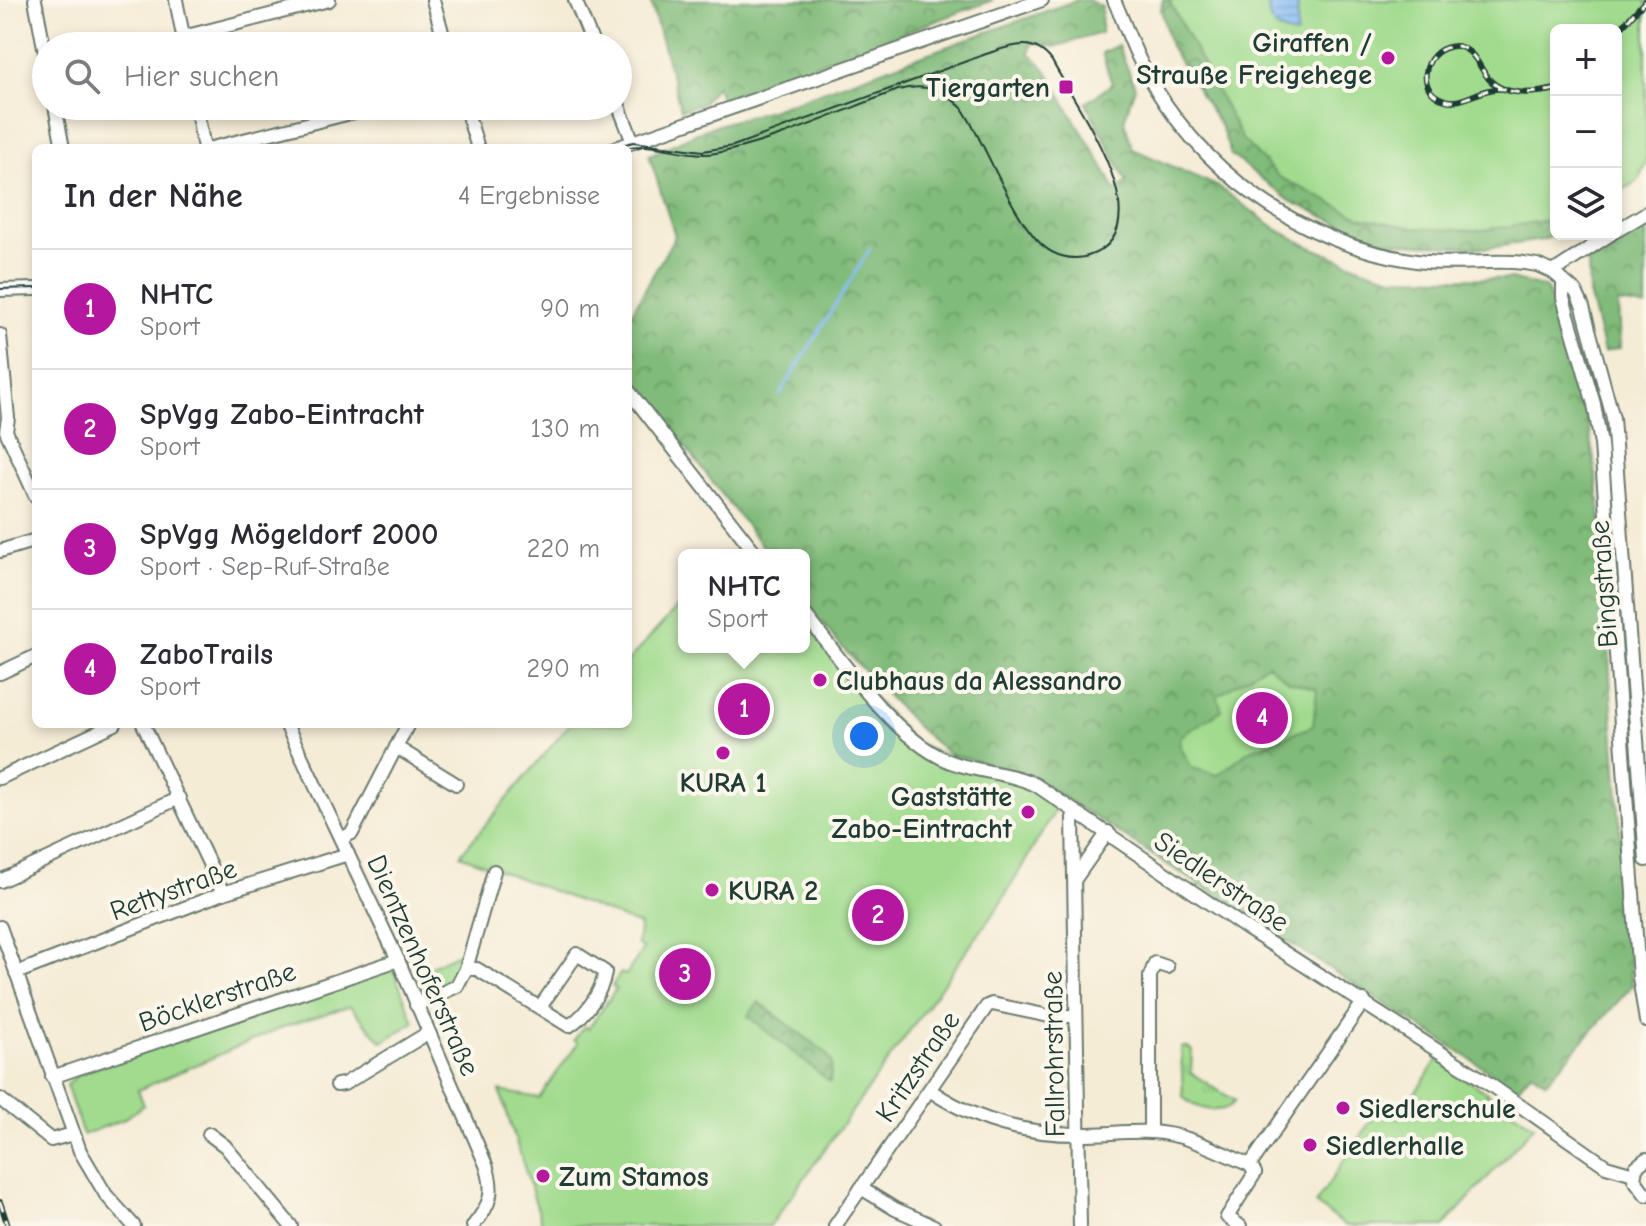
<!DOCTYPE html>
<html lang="de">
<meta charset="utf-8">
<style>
body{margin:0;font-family:"Comic Neue",sans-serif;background:#f7f7f7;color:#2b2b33}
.controls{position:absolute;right:24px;top:24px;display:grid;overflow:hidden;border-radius:12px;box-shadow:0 4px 12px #0003}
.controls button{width:72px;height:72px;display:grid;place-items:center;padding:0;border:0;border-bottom:2px solid #e1e1e2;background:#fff;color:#2b2b33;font:40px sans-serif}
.you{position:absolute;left:864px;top:736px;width:28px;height:28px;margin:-20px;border:6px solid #fff;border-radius:50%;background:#1a73e8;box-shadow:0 0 0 12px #1a73e833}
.badge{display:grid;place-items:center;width:52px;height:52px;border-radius:50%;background:#b5179e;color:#fff;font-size:26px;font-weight:700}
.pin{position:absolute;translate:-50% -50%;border:4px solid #fff;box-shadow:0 2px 8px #0006}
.popup{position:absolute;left:678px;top:549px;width:132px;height:104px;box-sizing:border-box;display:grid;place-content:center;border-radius:12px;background:#fff;filter:drop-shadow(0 2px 6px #0005);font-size:26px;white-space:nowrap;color:#7c7c81}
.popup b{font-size:30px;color:#2b2b33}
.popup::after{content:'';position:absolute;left:50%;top:100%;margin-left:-16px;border:16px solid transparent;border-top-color:#fff}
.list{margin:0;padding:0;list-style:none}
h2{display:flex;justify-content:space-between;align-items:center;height:104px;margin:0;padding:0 32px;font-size:34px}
h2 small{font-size:26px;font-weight:400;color:#7c7c81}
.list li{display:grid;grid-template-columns:52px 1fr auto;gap:24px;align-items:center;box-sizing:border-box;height:120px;padding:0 32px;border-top:2px solid #e1e1e2}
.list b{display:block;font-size:30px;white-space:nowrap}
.list p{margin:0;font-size:26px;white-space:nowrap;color:#7c7c81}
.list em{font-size:26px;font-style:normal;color:#7c7c81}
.icon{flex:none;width:44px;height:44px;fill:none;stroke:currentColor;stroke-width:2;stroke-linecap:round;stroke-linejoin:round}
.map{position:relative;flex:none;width:1646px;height:1226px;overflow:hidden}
.search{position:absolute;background:#fff;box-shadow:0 4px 12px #0003;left:32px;top:32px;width:600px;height:88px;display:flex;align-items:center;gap:20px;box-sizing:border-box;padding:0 28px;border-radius:44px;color:#7c7c81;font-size:30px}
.panel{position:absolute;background:#fff;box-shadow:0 4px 12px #0003;left:32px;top:144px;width:600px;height:584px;border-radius:12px}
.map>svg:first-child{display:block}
.grass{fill:url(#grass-tufts);stroke:#608c61;stroke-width:2}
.forest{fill:url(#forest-crowns);stroke:#507c56;stroke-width:2}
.green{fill:#a1db8e;stroke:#608c61;stroke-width:2;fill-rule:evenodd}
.water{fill:url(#water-rules);stroke:#527c94;stroke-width:2}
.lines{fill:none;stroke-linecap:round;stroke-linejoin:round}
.stream{stroke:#85bbf4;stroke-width:3}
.minor-casing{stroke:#6a7a6d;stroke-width:16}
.minor{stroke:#fff;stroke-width:12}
.tram{stroke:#1f3d34;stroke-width:2}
.rail-casing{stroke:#1f3d34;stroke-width:6}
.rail{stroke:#fbf7ec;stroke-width:3;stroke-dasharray:9;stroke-linecap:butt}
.poi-dot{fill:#b5179e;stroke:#fbf7ec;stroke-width:3}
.labels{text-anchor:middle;stroke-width:8;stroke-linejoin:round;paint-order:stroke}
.poi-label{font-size:28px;font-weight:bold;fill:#1f3d34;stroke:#fbf7ec;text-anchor:start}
.street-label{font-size:28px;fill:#1f3d34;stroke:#fbf7ec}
</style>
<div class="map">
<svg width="1646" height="1226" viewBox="0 0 1646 1226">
<defs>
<pattern id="grass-tufts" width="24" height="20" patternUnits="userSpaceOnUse" patternTransform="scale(2)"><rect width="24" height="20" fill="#a1db8e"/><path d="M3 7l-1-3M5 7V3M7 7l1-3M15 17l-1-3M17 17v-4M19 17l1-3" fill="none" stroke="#8abd7b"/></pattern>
<pattern id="forest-crowns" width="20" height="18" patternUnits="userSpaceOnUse" patternTransform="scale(2)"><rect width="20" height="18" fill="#80bb79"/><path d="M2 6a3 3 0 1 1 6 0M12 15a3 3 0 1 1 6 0" fill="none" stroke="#689964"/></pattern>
<pattern id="water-rules" width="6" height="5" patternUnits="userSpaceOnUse" patternTransform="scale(2)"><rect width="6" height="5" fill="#85bbf4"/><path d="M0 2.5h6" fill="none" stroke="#6c99c6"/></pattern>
</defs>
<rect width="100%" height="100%" fill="#fbf7ec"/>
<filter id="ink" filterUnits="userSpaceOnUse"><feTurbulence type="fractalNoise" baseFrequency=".0125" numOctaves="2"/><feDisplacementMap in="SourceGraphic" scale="16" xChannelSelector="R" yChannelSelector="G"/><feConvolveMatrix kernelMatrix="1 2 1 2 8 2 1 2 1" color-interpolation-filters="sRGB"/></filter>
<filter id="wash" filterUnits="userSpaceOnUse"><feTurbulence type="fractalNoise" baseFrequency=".006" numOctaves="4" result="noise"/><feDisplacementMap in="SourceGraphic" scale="32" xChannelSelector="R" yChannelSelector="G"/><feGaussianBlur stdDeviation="1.8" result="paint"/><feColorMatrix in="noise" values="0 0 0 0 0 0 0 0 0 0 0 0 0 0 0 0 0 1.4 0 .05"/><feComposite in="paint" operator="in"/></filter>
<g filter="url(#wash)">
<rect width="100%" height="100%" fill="#f5ecd6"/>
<path class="grass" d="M1186 1047 1192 1050 1191 1073 1235 1101C1224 1117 1195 1109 1183 1097L1181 1048Z"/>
<g class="forest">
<polygon points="650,0 993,0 722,99 716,86 703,103 681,110"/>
<path d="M1077 0H1088L1102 7 1101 33 1054 47 1033 42 1029 53C1051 69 1057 91 1071 114 1087 140 1102 162 1115 190L1127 182 1086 103 1112 84 1102 53 1118 45 1135 87 1124 120 1133 149 1217 186 1278 230 1308 246 1365 269 1393 277 1511 279 1546 288C1602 411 1603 543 1610 676 1616 780 1624 883 1632 986L1546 1082 1531 1072 1517 1089 1027 774 949 754 919 729 839 644 804 600V555H769L628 373V319L675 236 649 155 711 127 773 109Z"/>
<polygon points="1163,0 1169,0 1207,72 1261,0 1556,108 1558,234 1543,240 1487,248 1400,243 1371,238 1290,201 1231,155 1221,127 1170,46 1161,9"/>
<polygon points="1646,224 1646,307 1618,303 1620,348 1604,352 1589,293 1588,258"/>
<polygon points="758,1002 826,1053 832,1063 830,1082 747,1016"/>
</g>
<g class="green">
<polygon points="1169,0 1646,0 1646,161 1638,181 1616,193 1616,30 1556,30 1556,219 1477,231 1414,228 1360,217 1279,177 1242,139"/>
<path d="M684 600V647H804V621L916 744 1016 781 1059 804 1000 904 770 1226H543L500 1091 539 1098 578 1043 574 1040 584 1026 588 1029 616 989 612 986 621 973 626 975 643 949 637 944 640 925 460 855 570 724H628V661ZM759 1002 826 1053 832 1063 830 1082 748 1016Z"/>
<polygon points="1267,664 1288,681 1317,689 1313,726 1248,751 1218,775 1192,768 1180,746 1181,736 1222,710 1217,696"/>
<polygon points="458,953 464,956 453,982 426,996 416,973"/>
<polygon points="392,967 414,1022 382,1042 350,1006 283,1027 138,1090 144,1105 122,1120 83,1135 66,1085 80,1073"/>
<polygon points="1438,1059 1534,1126 1444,1226 1346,1226 1315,1204 1380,1107 1398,1118"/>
</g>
<path class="water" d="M1274 0H1298L1297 35C1279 33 1269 26 1268 8Z"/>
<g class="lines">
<polyline class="stream" points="780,394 870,249"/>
</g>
</g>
<g filter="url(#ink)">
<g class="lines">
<g class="minor-casing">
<g id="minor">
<polyline points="35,0 46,58"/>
<polyline points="176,0 185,46"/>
<polyline points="433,0 446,46"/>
<polyline points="575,0 594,46"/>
<path d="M1114 0C1124 22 1132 46 1143 67 1199 171 1299 244 1416 261 1456 267 1497 257 1537 265L1553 272 1576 292 1583 307 1613 418 1646 860"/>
<polyline points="183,37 329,0"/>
<polyline points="618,104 633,142"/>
<polyline points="55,106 63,148"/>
<polyline points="196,106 204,148"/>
<polyline points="465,106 478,148"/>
<polyline points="212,148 378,106"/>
<polyline points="616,148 1042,0"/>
<polyline points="1616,231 1646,213"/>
<polyline points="1553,272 1611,234"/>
<polyline points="1563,281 1563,298 1594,404 1601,444 1639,977 1646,1021"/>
<polyline points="0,290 36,289"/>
<polyline points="0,335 8,418 6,431 36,497"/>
<polyline points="628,390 757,555"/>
<polyline points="0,551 36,540"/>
<path d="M804 613C841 659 892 736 946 760 975 773 1007 771 1036 785L1246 928 1482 1079 1606 1166 1634 1174"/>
<polyline points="0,673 36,656"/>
<polyline points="143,724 223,893"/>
<path d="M286 724 398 960 486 1165C495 1192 491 1204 473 1226"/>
<polyline points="396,747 456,784"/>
<polyline points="0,778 115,724"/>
<polyline points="1076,812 1073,818 1080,1226"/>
<polyline points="341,839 352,833 408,724"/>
<polyline points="1075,879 1108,832"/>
<polyline points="0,881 179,798"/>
<polyline points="0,927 80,1151 106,1195 134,1226"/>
<polyline points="466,969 494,871"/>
<polyline points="16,973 223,893 348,854"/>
<path d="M416 1005 457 986 466 969H477L569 1026C586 1015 602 992 605 972L577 954 540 1007"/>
<polyline points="52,1077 398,960"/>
<polyline points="337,1085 344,1084 428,1033"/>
<path d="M931 1091C977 1122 1027 1135 1083 1134 1105 1134 1128 1131 1151 1132 1188 1134 1216 1151 1250 1165L1364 1001"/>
<polyline points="0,1099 51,1140 73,1134"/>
<polyline points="1150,1132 1150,976 1155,963 1167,967"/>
<polyline points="209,1134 225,1146 291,1226"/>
<polyline points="1646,1159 1636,1167 1634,1179 1646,1195"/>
<polyline points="861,1188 895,1209 934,1226"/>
<polyline points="835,1226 987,1006 992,1004 1049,1016 1075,1016"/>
<polyline points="1240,1226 1227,1217 1255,1173 1250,1165"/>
</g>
</g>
<use href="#minor" class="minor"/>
<g class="tram">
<path d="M611 148 633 142 703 151 733 146 986 54C1011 46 1033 36 1052 61 1074 103 1168 230 1088 256 1072 261 1054 256 1042 245 1011 216 987 146 962 108 943 89 924 83 898 90 844 110 770 144 716 153 685 158 655 140 625 148"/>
<polyline points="0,289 36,288"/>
</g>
<g class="rail-casing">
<g id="rail">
<polyline points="1616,33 1646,0"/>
<path d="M1506 89C1480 86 1464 106 1445 100 1411 90 1426 44 1458 46 1476 52 1477 64 1488 78 1504 97 1534 94 1556 89"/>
<polyline points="0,1202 8,1226"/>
</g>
</g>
<use href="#rail" class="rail"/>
</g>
</g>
<g class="poi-dot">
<circle cx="1388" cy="58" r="8"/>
<rect x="1058" y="79" width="16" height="16" rx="4"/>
<circle cx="820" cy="680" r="8"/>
<circle cx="723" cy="753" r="8"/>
<circle cx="1028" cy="812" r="8"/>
<circle cx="712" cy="890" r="8"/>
<circle cx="1343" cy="1108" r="8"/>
<circle cx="1310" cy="1145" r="8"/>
<circle cx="543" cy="1176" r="8"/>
</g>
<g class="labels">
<g class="poi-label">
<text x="1372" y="52" text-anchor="end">Giraffen /<tspan x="1372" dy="32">Strauße Freigehege</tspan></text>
<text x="1050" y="97" text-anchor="end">Tiergarten</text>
<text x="836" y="690">Clubhaus da Alessandro</text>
<text x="723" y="792" text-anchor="middle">KURA 1</text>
<text x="1012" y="806" text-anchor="end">Gaststätte<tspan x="1012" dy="32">Zabo-Eintracht</tspan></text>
<text x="728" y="900">KURA 2</text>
<text x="1359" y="1118">Siedlerschule</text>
<text x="1326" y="1155">Siedlerhalle</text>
<text x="559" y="1186">Zum Stamos</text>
</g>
<g class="street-label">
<text transform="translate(1603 584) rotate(-94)" y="10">Bingstraße</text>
<text transform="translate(1222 881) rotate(34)" y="10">Siedlerstraße</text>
<text transform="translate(173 889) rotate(-20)" y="10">Rettystraße</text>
<text transform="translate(424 965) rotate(66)" y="10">Dientzenhoferstraße</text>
<text transform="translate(217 996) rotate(-19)" y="10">Böcklerstraße</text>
<text transform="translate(1053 1054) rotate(-91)" y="10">Fallrohrstraße</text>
<text transform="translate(917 1066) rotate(-56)" y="10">Kritzstraße</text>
</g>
</g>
</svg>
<div class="controls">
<button>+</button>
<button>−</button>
<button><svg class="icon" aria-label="layers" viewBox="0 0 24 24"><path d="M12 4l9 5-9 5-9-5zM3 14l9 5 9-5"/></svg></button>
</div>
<div class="you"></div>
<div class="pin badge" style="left:744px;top:709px">1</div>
<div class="popup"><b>NHTC</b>Sport</div>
<div class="pin badge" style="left:878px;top:915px">2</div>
<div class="pin badge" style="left:685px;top:974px">3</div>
<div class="pin badge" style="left:1262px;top:718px">4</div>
<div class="search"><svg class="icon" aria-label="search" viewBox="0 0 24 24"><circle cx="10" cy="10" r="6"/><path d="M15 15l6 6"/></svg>Hier suchen</div>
<section class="panel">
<h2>In der Nähe<small>4 Ergebnisse</small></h2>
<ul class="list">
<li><span class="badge">1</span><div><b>NHTC</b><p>Sport</p></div><em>90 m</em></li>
<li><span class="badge">2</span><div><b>SpVgg Zabo-Eintracht</b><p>Sport</p></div><em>130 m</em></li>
<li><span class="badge">3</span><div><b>SpVgg Mögeldorf 2000</b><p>Sport · Sep-Ruf-Straße</p></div><em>220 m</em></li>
<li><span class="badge">4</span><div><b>ZaboTrails</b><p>Sport</p></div><em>290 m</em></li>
</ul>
</section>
</div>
